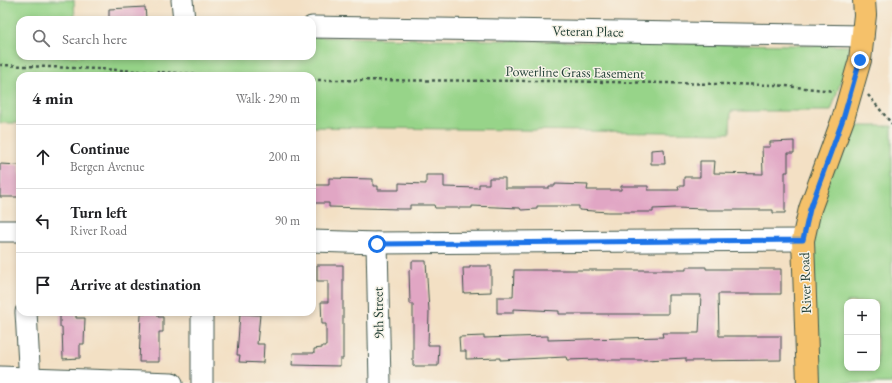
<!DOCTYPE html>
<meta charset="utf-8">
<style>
body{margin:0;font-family:"EB Garamond",serif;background:#f6f6f6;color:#202124}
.controls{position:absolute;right:12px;bottom:12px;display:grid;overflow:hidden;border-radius:8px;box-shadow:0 2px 6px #0003}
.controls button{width:36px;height:36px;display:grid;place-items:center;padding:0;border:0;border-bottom:1px solid #e0e0e0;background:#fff;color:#202124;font:20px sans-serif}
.stop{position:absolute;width:12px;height:12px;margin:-9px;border:3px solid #1a73e8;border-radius:50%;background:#fff}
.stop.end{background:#1a73e8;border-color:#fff;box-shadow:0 1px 4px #0008}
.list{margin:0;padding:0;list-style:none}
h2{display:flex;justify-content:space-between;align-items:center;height:52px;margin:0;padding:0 16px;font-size:17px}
h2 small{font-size:13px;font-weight:400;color:#757577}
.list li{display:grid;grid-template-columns:26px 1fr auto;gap:12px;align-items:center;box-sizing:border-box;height:64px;padding:0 16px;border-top:1px solid #e0e0e0}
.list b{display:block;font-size:15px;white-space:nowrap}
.list p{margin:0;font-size:13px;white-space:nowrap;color:#757577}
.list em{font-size:13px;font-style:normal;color:#757577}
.icon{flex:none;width:22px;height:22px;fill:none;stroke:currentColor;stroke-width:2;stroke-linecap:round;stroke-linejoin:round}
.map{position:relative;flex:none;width:892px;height:383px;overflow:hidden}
.search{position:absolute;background:#fff;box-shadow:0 2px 6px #0003;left:16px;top:16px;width:300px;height:44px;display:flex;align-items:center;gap:10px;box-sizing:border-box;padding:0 14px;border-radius:12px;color:#757577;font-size:15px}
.panel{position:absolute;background:#fff;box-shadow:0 2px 6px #0003;left:16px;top:72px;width:300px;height:244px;border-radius:12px}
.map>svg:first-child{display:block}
.green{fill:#97d489;stroke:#5b885e;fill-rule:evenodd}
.building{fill:#e1a6c4}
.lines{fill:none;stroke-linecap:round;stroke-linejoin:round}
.minor-casing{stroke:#3f554a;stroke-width:23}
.major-casing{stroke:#3f554a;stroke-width:24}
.path{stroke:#3f554a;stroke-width:2.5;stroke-dasharray:3 3;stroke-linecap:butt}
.minor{stroke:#fff;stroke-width:21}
.major{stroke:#f5c16b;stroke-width:22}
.route{stroke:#1a73e8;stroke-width:5}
.labels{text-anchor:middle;stroke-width:3;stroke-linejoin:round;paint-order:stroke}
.street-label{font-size:14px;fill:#1f3d34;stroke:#f7f3e8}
</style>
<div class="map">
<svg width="892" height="383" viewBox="0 0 892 383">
<rect width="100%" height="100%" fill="#f7f3e8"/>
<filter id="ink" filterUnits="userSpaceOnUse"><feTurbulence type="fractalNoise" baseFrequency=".025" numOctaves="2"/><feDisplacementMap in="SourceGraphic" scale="8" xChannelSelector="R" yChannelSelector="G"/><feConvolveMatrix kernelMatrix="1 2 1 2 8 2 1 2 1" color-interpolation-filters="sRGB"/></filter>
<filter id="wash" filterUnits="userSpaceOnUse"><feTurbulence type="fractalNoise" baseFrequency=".012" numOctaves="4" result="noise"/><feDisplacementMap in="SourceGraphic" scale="16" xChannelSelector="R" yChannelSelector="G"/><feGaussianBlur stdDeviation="0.9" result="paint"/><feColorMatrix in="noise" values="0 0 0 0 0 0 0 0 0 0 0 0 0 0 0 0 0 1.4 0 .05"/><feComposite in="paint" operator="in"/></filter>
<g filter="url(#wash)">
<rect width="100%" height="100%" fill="#f3e0c4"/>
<g class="green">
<polygon points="0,0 74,0 75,20 20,20 20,56 312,56 312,37 849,46 849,56 831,111 731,111 730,133 312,127 312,76 20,76 20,123 0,123"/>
<path d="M853 126H892V383H808L805 282 836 138ZM847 302H877V368H847Z"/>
</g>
<g id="blocks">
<g class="building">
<polygon points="145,7 146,18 141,19 141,20 109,20 109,9"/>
<polygon points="794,141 794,153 788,153 788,172 785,172 785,213 773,213 773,210 706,210 706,209 676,208 653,209 653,212 608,212 579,210 579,206 537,206 537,209 521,210 520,208 472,206 472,208 435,208 434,205 410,205 410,209 399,209 329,207 329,203 312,203 312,185 329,185 329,178 373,179 373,186 378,186 378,190 399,190 399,183 426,184 426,175 444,175 444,187 479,188 479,184 489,184 489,178 505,178 505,188 549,188 549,186 555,186 555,184 588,185 587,190 621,190 621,186 648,186 648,190 679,190 678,186 684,186 684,177 700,177 700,161 715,161 714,173 763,174 762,147 770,147 770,142"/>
<polygon points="664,149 665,164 651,164 651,150"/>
<polygon points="0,164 20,165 20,197 0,197"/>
<polygon points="412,261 426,261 429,311 428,345 439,345 438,366 413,366 413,304 410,304 409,270 412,269"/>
<polygon points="317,265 343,265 343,359 340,359 340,366 292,365 293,353 314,353 314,349 322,348 322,346 326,346 326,324 322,324 321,302 328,302 328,281 317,281"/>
<polygon points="470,266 491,266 491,292 464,293 463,268 470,268"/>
<polygon points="686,267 706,267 706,269 781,269 781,294 718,294 719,336 781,336 781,360 686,361 686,358 645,360 598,360 598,359 567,360 566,357 500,360 500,358 466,359 466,351 460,351 459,337 484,336 484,338 548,336 548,340 663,337 662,333 699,333 701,295 668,295 668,314 559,314 559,311 513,309 513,313 497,313 497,297 513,297 514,270 686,270"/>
<polygon points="60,312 76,312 76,318 85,318 84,344 80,344 80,358 63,359 62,327 60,327"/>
<polygon points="146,312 158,312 158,317 163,317 163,332 159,332 159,362 139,362 141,314 146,314"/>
<polygon points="240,314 260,315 257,344 264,344 263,363 239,362 240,355 237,355"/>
</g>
</g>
</g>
<g filter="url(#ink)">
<use href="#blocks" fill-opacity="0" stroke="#3f554a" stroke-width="1"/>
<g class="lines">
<g class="minor-casing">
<g id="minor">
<polyline points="182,0 184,20"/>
<polyline points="312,27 863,36"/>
<polyline points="0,231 20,231"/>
<polyline points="312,241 377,243 803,240"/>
<polyline points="377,243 380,383"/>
<polyline points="26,312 30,383"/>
<polyline points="0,377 172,383"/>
<polyline points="202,383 202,312"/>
</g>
</g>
<g class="major-casing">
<polyline id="major" points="808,383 803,240 810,209 843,119 860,60 865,15 864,0"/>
</g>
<g class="path">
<polyline points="0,65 99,69 233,76"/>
<polyline points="312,80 552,81 776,85 834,91"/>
<polyline points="868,95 892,124"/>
</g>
<use href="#minor" class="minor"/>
<use href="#major" class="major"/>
</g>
</g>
<g class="lines" filter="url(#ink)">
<polyline class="route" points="377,244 803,240 810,209 843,119 860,60"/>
</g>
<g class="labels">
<g class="street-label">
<text transform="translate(588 31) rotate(1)" y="5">Veteran Place</text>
<text transform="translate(575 72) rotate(1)" y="5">Powerline Grass Easement</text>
<text transform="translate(805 283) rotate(-92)" y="5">River Road</text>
<text transform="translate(378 313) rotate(-91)" y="5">9th Street</text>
</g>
</g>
</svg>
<div class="controls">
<button>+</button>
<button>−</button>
</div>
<div class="stop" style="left:377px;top:244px"></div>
<div class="stop end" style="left:860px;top:60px"></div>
<div class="search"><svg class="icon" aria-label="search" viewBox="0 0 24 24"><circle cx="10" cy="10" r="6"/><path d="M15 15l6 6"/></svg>Search here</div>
<section class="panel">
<h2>4 min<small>Walk · 290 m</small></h2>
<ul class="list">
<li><svg class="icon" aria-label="ahead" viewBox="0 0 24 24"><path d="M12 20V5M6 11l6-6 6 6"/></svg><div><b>Continue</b><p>Bergen Avenue</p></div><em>200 m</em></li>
<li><svg class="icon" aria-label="left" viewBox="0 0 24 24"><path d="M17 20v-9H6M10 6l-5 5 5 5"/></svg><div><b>Turn left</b><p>River Road</p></div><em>90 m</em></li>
<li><svg class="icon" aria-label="arrive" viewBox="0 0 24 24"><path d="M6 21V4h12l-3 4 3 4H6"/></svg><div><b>Arrive at destination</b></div></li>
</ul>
</section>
</div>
